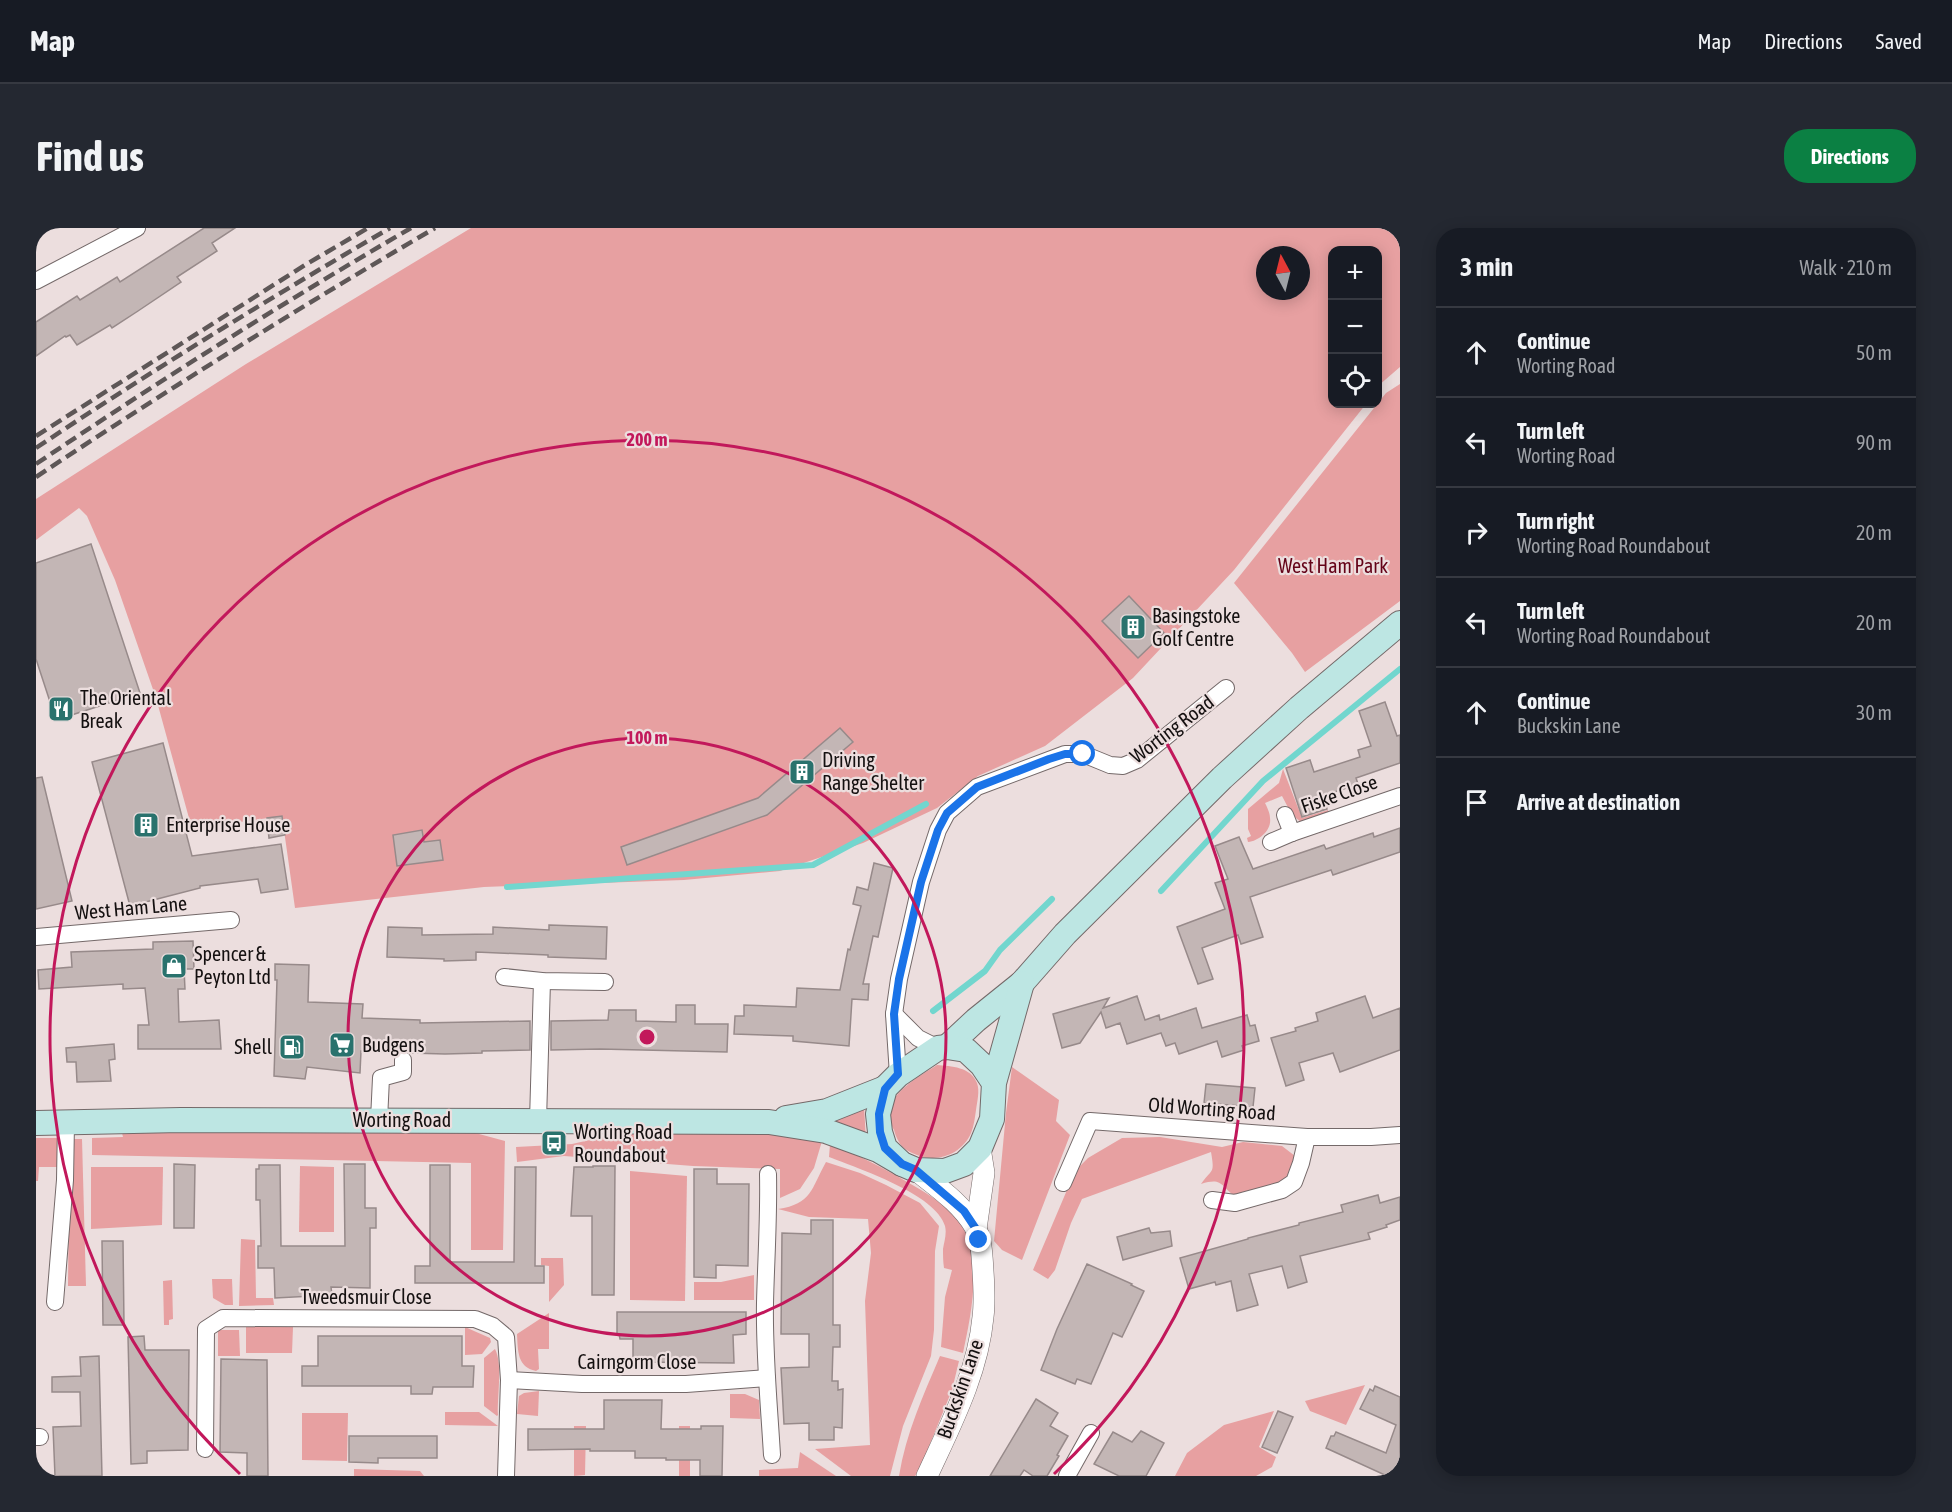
<!DOCTYPE html>
<meta charset="utf-8">
<style>
body{margin:0;font-family:"Asap Condensed",sans-serif;background:#242831;color:#f1f3f6}
.controls{position:absolute;right:18px;top:18px;display:grid;overflow:hidden;border-radius:12px;box-shadow:0 3px 15px #0003}
.controls button{width:54px;height:54px;display:grid;place-items:center;padding:0;border:0;border-bottom:2px solid #363941;background:#171b24;color:#f1f3f6;font:30px sans-serif}
.compass{position:absolute;left:1220px;top:18px;width:54px;height:54px;border-radius:50%;background:#171b24;box-shadow:0 3px 15px #0003;rotate:353deg}
.stop{position:absolute;width:18px;height:18px;margin:-14px;border:4px solid #1a73e8;border-radius:50%;background:#fff}
.stop.end{background:#1a73e8;border-color:#fff;box-shadow:0 2px 6px #0008}
.list{margin:0;padding:0;list-style:none}
h2{display:flex;justify-content:space-between;align-items:center;height:78px;margin:0;padding:0 24px;font-size:26px}
h2 small{font-size:20px;font-weight:400;color:#9ea1a6}
.list li{display:grid;grid-template-columns:39px 1fr auto;gap:18px;align-items:center;box-sizing:border-box;height:90px;padding:0 24px;border-top:2px solid #363941}
.list b{display:block;font-size:22px;white-space:nowrap}
.list p{margin:0;font-size:20px;white-space:nowrap;color:#9ea1a6}
.list em{font-size:20px;font-style:normal;color:#9ea1a6}
.icon{flex:none;width:33px;height:33px;fill:none;stroke:currentColor;stroke-width:2;stroke-linecap:round;stroke-linejoin:round}
.map{position:relative;flex:none;width:1364px;height:1248px;overflow:hidden;border-radius:24px}
header{display:flex;align-items:center;gap:36px;box-sizing:border-box;height:84px;padding:0 30px;background:#171b24;border-bottom:2px solid #363941}
header strong{font-size:28px}
nav{display:flex;gap:33px;margin-inline-start:auto;font-size:21px}
.intro{display:flex;align-items:center;justify-content:space-between;box-sizing:border-box;height:144px;padding:0 36px}
h1{margin:0;font-size:42px}
.button{padding:15px 27px;border-radius:24px;background:#0b8043;color:#fff;font-size:21px;font-weight:700}
main{display:flex;gap:36px;padding:0 36px}
aside{flex:1;background:#171b24;border-radius:24px;box-shadow:0 3px 15px #0003}
.map>svg:first-child{display:block}
.green{fill:#e7a0a1;fill-rule:evenodd}
.lines{fill:none;stroke-linecap:round;stroke-linejoin:round}
.stream{stroke:#72d6ce;stroke-width:6}
.building{fill:#c3b6b5;stroke:#978a8a;stroke-width:1.5}
.minor-casing{stroke:#746969;stroke-width:18}
.tertiary-casing{stroke:#746969;stroke-width:22}
.secondary-casing{stroke:#746969;stroke-width:26}
.minor{stroke:#fff;stroke-width:16}
.tertiary{stroke:#fff;stroke-width:21}
.secondary{stroke:#bde6e3;stroke-width:24}
.rail{stroke:#5e5757;stroke-width:4.5;stroke-dasharray:12 6;stroke-linecap:butt}
.route{stroke:#1a73e8;stroke-width:8}
.ring{fill:none;stroke:#c2185b;stroke-width:3}
.labels{text-anchor:middle;stroke-width:4.5;stroke-linejoin:round;paint-order:stroke}
.park-label{font-size:20px;fill:#640318;stroke:#ecdede}
.poi-label{font-size:20px;fill:#141010;stroke:#ecdede;text-anchor:start}
.street-label{font-size:20px;fill:#141010;stroke:#ecdede}
.centre{fill:#c2185b;stroke:#ecdede;stroke-width:3}
.ring-label{font-size:18px;text-anchor:middle;font-weight:bold;fill:#c2185b;stroke:#ecdede;stroke-width:4.5;stroke-linejoin:round;paint-order:stroke}
</style>
<header>
<strong>Map</strong>
<nav><a>Map</a><a>Directions</a><a>Saved</a></nav>
</header>
<div class="intro"><h1>Find us</h1><a class="button">Directions</a></div>
<main>
<div class="map">
<svg width="1364" height="1248" viewBox="0 0 1364 1248">
<rect width="100%" height="100%" fill="#ecdede"/>
<g class="green">
<path d="M435 0H1364V139L1342 158V22H1296V176H1330L1198 342 1097 450 1009 518 942 548 901 580 827 615 744 643 648 652 448 659 259 680 246 588 156 601 120 470 79 352 51 288 43 280 0 312V271L210 136ZM1229 27H1265V63H1229Z"/>
<polygon points="1364,156 1364,373 1269,444 1256,425 1198,355 1350,165"/>
<path d="M1247 541 1266 590 1292 582 1293 586 1265 594 1256 587 1246 568 1229 575C1231 579 1234 585 1234 590 1236 602 1223 613 1212 614L1211 610 1215 608 1212 601V581L1243 555Z"/>
<path d="M901 837C915 838 935 839 941 855 944 863 941 874 940 882 939 889 938 898 935 905 926 926 902 935 881 927 867 922 862 916 858 902 856 898 853 893 853 889 851 865 884 848 901 837Z"/>
<polygon points="976,839 1023,872 1020,893 1034,907 986,1032 966,1022 958,1013 970,885"/>
<polygon points="828,879 830,912 801,894 799,891"/>
<polygon points="224,902 432,903 469,913 467,1022 435,1022 435,935 56,927 56,910 87,909 86,905"/>
<polygon points="600,905 746,906 786,913 778,940 764,961 744,970 744,941 657,938 528,928 481,934 480,919 536,916 576,907"/>
<path d="M1124 909 1186 919 1207 914 1246 918 1259 928 1253 949 1244 957 1200 969C1184 958 1187 949 1165 956 1176 940 1179 947 1175 924L1046 971 1035 995 1019 1042 1012 1051 997 1042 1031 962 1042 940 1052 930 1086 910Z"/>
<polygon points="0,910 21,910 23,939 3,939 2,953 0,953"/>
<polygon points="37,911 46,911 50,1058 32,1058 33,961"/>
<path d="M794 916C822 927 848 940 873 955 890 965 908 975 921 991 949 1024 935 1087 927 1125L905 1119 909 1069 916 1042 908 1040C907 1034 907 1027 907 1021 908 1014 911 1006 909 998 900 966 821 940 793 929Z"/>
<path d="M790 934 824 945 850 957 884 975 903 998 899 1023 898 1102 895 1128 867 1198 854 1248H815L779 1221 834 1217 829 1073 835 1025 832 991 773 989 742 981C776 976 775 961 790 934Z"/>
<polygon points="264,938 298,939 298,1004 263,1004"/>
<polygon points="55,939 127,939 126,997 55,1001"/>
<polygon points="594,943 651,948 649,1073 594,1072"/>
<polygon points="205,1011 219,1012 220,1070 237,1070 238,1077 203,1078"/>
<polygon points="505,1030 527,1030 528,1057 513,1074 513,1038 505,1037"/>
<polygon points="718,1047 718,1072 658,1072 658,1054 685,1054"/>
<polygon points="176,1051 196,1051 197,1077 189,1077 177,1070"/>
<polygon points="136,1052 137,1091 133,1092 133,1097 128,1097 127,1053"/>
<path d="M513 1085V1121H502L503 1141 500 1143C481 1139 482 1123 481 1106Z"/>
<polygon points="210,1099 257,1099 256,1125 210,1125"/>
<polygon points="429,1099 454,1110 455,1114 446,1126 429,1127"/>
<polygon points="182,1102 203,1102 204,1128 182,1128"/>
<path d="M459 1121C467 1136 461 1169 462 1187L461 1188 448 1178V1130Z"/>
<path d="M904 1128 923 1133 916 1162 883 1243 879 1248H863C870 1205 887 1168 904 1128Z"/>
<polygon points="1329,1157 1310,1197 1274,1183 1269,1173"/>
<polygon points="503,1163 502,1188 481,1186 483,1168 488,1165"/>
<polygon points="694,1166 709,1166 723,1172 724,1191 694,1190"/>
<polygon points="1238,1183 1223,1219 1240,1229 1236,1239 1220,1248 1139,1248 1151,1225 1188,1197"/>
<polygon points="409,1184 443,1184 462,1198 409,1197"/>
<polygon points="266,1185 312,1185 311,1233 266,1232"/>
<polygon points="538,1198 550,1198 549,1247 538,1248"/>
<rect x="643" y="1198" width="11" height="50"/>
<polygon points="764,1224 800,1248 723,1248 723,1242 762,1240"/>
<polygon points="318,1241 384,1243 388,1248 318,1248"/>
</g>
<g class="lines">
<g class="stream">
<polyline points="471,659 777,637 890,576"/>
<polyline points="1125,663 1227,553 1364,441"/>
<polyline points="897,783 949,743 964,722 1016,671"/>
</g>
</g>
<g class="building">
<polygon points="168,0 199,0 176,15 181,23 141,49 145,54 102,83 76,100 74,97 41,117 34,107 30,109 29,108 0,128 0,94 41,68 44,72 81,49 84,54"/>
<polygon points="55,316 104,465 20,492 0,431 0,335"/>
<polygon points="1093,368 1128,405 1102,430 1066,393"/>
<polygon points="1349,474 1361,508 1364,507 1364,535 1320,550 1322,556 1287,568 1291,581 1266,589 1250,540 1274,532 1278,544 1324,529 1322,522 1335,518 1323,483"/>
<polygon points="804,500 817,514 731,587 591,637 585,619 722,570"/>
<polygon points="127,515 156,628 245,616 252,661 225,665 222,651 164,658 164,660 94,678 56,534"/>
<polygon points="6,549 36,673 0,681 0,550"/>
<polygon points="246,588 249,607 233,610 231,590"/>
<polygon points="1364,600 1364,624 1297,647 1295,642 1214,669 1227,709 1205,716 1202,707 1166,720 1177,751 1162,756 1141,699 1189,681 1179,655 1192,651 1179,618 1203,609 1217,641 1288,617 1290,621 1337,605 1338,609"/>
<polygon points="386,602 388,614 404,612 407,632 361,638 357,607"/>
<polygon points="838,635 857,640 842,709 837,708 827,756 833,756 832,772 816,771 813,818 757,813 757,808 698,806 699,788 708,788 708,777 760,779 761,760 804,762 812,721 814,722 825,678 817,676 821,659 832,662"/>
<polygon points="513,697 571,699 570,731 512,729 512,727 440,724 440,732 408,733 408,731 351,729 352,699 386,700 386,707 457,706 457,699 513,702"/>
<polygon points="157,713 158,741 148,741 149,761 142,761 143,794 183,792 185,821 102,821 102,797 113,797 109,760 87,761 87,756 3,761 2,742 36,739 35,724 117,721 117,714"/>
<polygon points="239,736 273,737 272,774 327,776 326,790 384,792 384,795 494,793 494,822 446,823 446,825 409,826 374,825 368,822 360,824 325,823 324,845 271,839 269,851 238,848 241,752 239,752"/>
<polygon points="1101,768 1109,792 1123,787 1124,792 1160,780 1166,800 1211,787 1214,798 1219,797 1223,813 1206,818 1208,822 1186,829 1181,813 1143,826 1139,815 1130,818 1125,805 1091,816 1084,795 1070,800 1065,784 1044,815 1026,820 1017,786 1073,770 1067,780"/>
<polygon points="1329,768 1337,790 1364,780 1364,822 1304,844 1297,825 1263,835 1268,852 1250,858 1235,810 1260,803 1259,800 1282,793 1280,785"/>
<polygon points="640,777 659,777 659,796 692,796 691,824 564,821 515,822 515,793 572,792 573,782 600,782 600,793 640,794"/>
<polygon points="78,816 79,831 73,832 75,853 41,854 40,834 31,834 30,820"/>
<polygon points="1170,856 1219,860 1217,879 1168,875"/>
<polygon points="138,936 159,937 158,1000 138,1000"/>
<polygon points="308,936 329,936 329,980 340,980 340,1000 334,1000 334,1060 295,1059 296,1067 239,1070 238,1040 222,1040 222,1018 225,1018 224,972 220,972 220,941 223,941 223,937 244,937 245,1018 309,1018"/>
<polygon points="394,937 414,937 414,1034 478,1034 479,939 500,939 499,1038 508,1038 508,1055 379,1055 379,1038 394,1038"/>
<polygon points="557,938 579,938 578,1067 556,1067 556,988 535,988 538,939 557,939"/>
<polygon points="658,941 681,941 681,956 713,956 712,1038 680,1037 680,1050 658,1049"/>
<polygon points="1342,967 1344,975 1364,969 1364,992 1350,997 1351,999 1332,1005 1334,1011 1264,1028 1271,1054 1252,1060 1246,1038 1213,1046 1222,1077 1201,1083 1195,1053 1180,1057 1179,1054 1153,1061 1144,1030 1212,1011 1212,1010 1263,997 1263,995 1307,984 1305,977"/>
<polygon points="775,992 797,992 797,1097 804,1097 804,1119 797,1119 796,1153 802,1153 802,1162 807,1161 806,1200 798,1199 798,1212 773,1212 773,1195 748,1196 745,1140 773,1139 773,1106 745,1106 746,1005 775,1006"/>
<polygon points="1113,1000 1115,1005 1134,1003 1136,1018 1087,1032 1081,1009"/>
<polygon points="66,1013 87,1013 88,1097 67,1097"/>
<polygon points="1051,1036 1096,1056 1095,1057 1108,1063 1086,1109 1077,1105 1055,1156 1041,1151 1039,1156 1005,1142 1021,1101"/>
<polygon points="581,1084 710,1084 710,1106 697,1107 698,1135 597,1134 597,1111 584,1111 583,1106 581,1106"/>
<polygon points="108,1108 109,1122 153,1122 152,1222 111,1223 111,1235 95,1236 92,1109"/>
<polygon points="282,1108 426,1108 426,1138 438,1138 437,1159 397,1159 396,1166 375,1166 375,1158 266,1158 266,1138 282,1138"/>
<polygon points="63,1128 66,1248 19,1248 17,1199 45,1198 44,1164 16,1164 16,1149 45,1148 44,1129"/>
<polygon points="185,1131 231,1132 232,1248 211,1248 211,1225 184,1224"/>
<polygon points="1339,1158 1364,1169 1364,1248 1351,1248 1290,1220 1295,1208 1298,1208 1300,1204 1350,1225 1360,1197 1324,1181 1334,1161 1337,1163"/>
<polygon points="1000,1171 1022,1185 1014,1198 1032,1208 1021,1227 1023,1228 1011,1248 997,1248 988,1242 984,1248 954,1248"/>
<polygon points="568,1172 626,1172 625,1201 665,1201 665,1198 687,1198 686,1248 664,1248 664,1232 630,1232 630,1230 599,1230 599,1223 554,1223 554,1221 492,1222 492,1201 568,1201"/>
<polygon points="1242,1183 1257,1189 1241,1225 1226,1219"/>
<polygon points="1105,1203 1128,1215 1110,1248 1083,1248 1058,1236 1077,1204 1096,1214"/>
<polygon points="313,1208 401,1208 401,1230 342,1230 342,1235 313,1234"/>
</g>
<g class="lines">
<g class="minor-casing">
<g id="minor">
<polyline points="0,53 101,0"/>
<polyline points="1249,587 1256,605"/>
<polyline points="1235,614 1256,605 1364,568"/>
<polyline points="0,709 195,692"/>
<polyline points="468,749 506,753 569,754"/>
<polyline points="858,786 882,810 902,820"/>
<polyline points="862,847 858,786 863,751 885,654 902,602 911,585 941,559 1029,526 1047,526 1074,537 1087,538 1101,532 1190,460"/>
<polyline points="343,892 345,850 367,844 367,832"/>
<polyline points="502,893 506,753"/>
<path d="M732 946C733 989 730 1032 729 1075 728 1126 733 1176 736 1227"/>
<polyline points="1027,955 1054,893 1271,909 1335,909 1364,907"/>
<polyline points="1176,972 1199,975 1246,962 1258,954 1265,935 1271,909"/>
<polyline points="19,1074 29,952 30,895"/>
<polyline points="473,1152 546,1156 650,1156 731,1150"/>
<polyline points="0,1209 4,1209"/>
<polyline points="169,1221 170,1101 187,1090 439,1091 457,1098 470,1109 473,1152 470,1248"/>
<polyline points="1031,1248 1055,1205"/>
</g>
</g>
<g class="tertiary-casing">
<g id="tertiary">
<path d="M880 942C901 959 925 975 939 999 946 1012 946 1029 947 1043 948 1059 949 1074 947 1089 942 1145 914 1198 891 1248"/>
<polyline points="940,1001 948,945 944,920"/>
</g>
</g>
<g class="secondary-casing">
<g id="secondary">
<polyline points="911,819 940,792 986,755 1029,706 1186,550 1263,480 1364,395"/>
<polyline points="958,855 946,837 930,822 911,819 902,820 862,847 849,860 842,886 844,904 849,920 866,936 880,942 909,943 928,936 944,920 956,891 958,855 986,755"/>
<polyline points="750,890 791,883 849,860"/>
<polyline points="0,895 145,892 733,894 790,903 842,922 866,936"/>
</g>
</g>
<use href="#minor" class="minor"/>
<use href="#tertiary" class="tertiary"/>
<use href="#secondary" class="secondary"/>
<g class="rail">
<polyline points="0,208 269,37 332,0"/>
<path d="M0 220C115 143 234 70 354 0"/>
<path d="M0 236C123 153 248 74 375 0"/>
<path d="M0 249C131 162 264 79 399 0"/>
</g>
</g>
<g class="lines">
<polyline class="route" points="943,1012 940,1001 928,983 880,942 866,936 849,920 844,904 843,886 849,861 862,846 858,786 863,751 885,654 902,602 911,585 941,559 1013,531 1029,526 1047,526"/>
</g>
<g class="ring">
<circle cx="611" cy="809" r="299"/>
<path d="M204 1246A597 597 0 1 1 1018 1246"/>
</g>
<defs>
<g id="building-square" transform="scale(1.35)"><rect x="-9" y="-9" width="18" height="18" rx="4" fill="#29726d" stroke="#ecdede"/><path d="M-4-6H4V6H1V3H-1V6H-4ZM-2.5-4.3h1.7v1.8h-1.7ZM.8-4.3h1.7v1.8H.8ZM-2.5-1h1.7V.8h-1.7ZM.8-1h1.7V.8H.8Z" fill="#fff"/></g>
<g id="restaurant-square" transform="scale(1.35)"><rect x="-9" y="-9" width="18" height="18" rx="4" fill="#29726d" stroke="#ecdede"/><path d="M-5-6h1v4h1v-4h1v4h1v-4h1v5L-1.5 .5V6h-2V.5L-5-1ZM5-6V6H3V1.5H1.5Q1.5-4 5-6Z" fill="#fff"/></g>
<g id="shop-square" transform="scale(1.35)"><rect x="-9" y="-9" width="18" height="18" rx="4" fill="#29726d" stroke="#ecdede"/><path d="M-5-2.5h2.3a2.7 3.5 0 0 1 5.4 0H5L5.5 6h-11ZM-1.5-2.5h3a1.5 2.3 0 0 0-3 0Z" fill="#fff"/></g>
<g id="supermarket-square" transform="scale(1.35)"><rect x="-9" y="-9" width="18" height="18" rx="4" fill="#29726d" stroke="#ecdede"/><path d="M-6-5.5h2.5l.6 2H6L4.5 2H-2.5L-4.4-4H-6ZM-1.5 3.2a1.3 1.3 0 1 0 .1 0ZM3 3.2a1.3 1.3 0 1 0 .1 0Z" fill="#fff"/></g>
<g id="fuel-square" transform="scale(1.35)"><rect x="-9" y="-9" width="18" height="18" rx="4" fill="#29726d" stroke="#ecdede"/><path d="M-5.5-6h7V0h2V4h1.3V-2.5L3-4.5l.8-.8L6-3V5H2.5V1h-1V6h-7ZM-4.2-4.7v3.2H.2V-4.7Z" fill="#fff"/></g>
<g id="bus-square" transform="scale(1.35)"><rect x="-9" y="-9" width="18" height="18" rx="4" fill="#29726d" stroke="#ecdede"/><path d="M-5-6H5V4H4V6H2V4H-2V6H-4V4H-5ZM-3.5-4V0h7V-4ZM-3.5 1.2v1.5H-2V1.2ZM2 1.2v1.5H3.5V1.2Z" fill="#fff"/></g>
</defs>
<g fill-rule="evenodd">
<use href="#building-square" x="1097" y="399"/>
<use href="#restaurant-square" x="25" y="481"/>
<use href="#building-square" x="766" y="544"/>
<use href="#building-square" x="110" y="597"/>
<use href="#shop-square" x="138" y="738"/>
<use href="#supermarket-square" x="306" y="817"/>
<use href="#fuel-square" x="256" y="819"/>
<use href="#bus-square" x="518" y="915"/>
</g>
<g class="labels">
<g class="park-label">
<text x="1297" y="345">West Ham Park</text>
</g>
<g class="poi-label">
<text x="1116" y="395">Basingstoke<tspan x="1116" dy="23">Golf Centre</tspan></text>
<text x="44" y="477">The Oriental<tspan x="44" dy="23">Break</tspan></text>
<text x="786" y="539">Driving<tspan x="786" dy="23">Range Shelter</tspan></text>
<text x="130" y="604">Enterprise House</text>
<text x="158" y="733">Spencer &amp;<tspan x="158" dy="23">Peyton Ltd</tspan></text>
<text x="326" y="824">Budgens</text>
<text x="236" y="826" text-anchor="end">Shell</text>
<text x="538" y="911">Worting Road<tspan x="538" dy="23">Roundabout</tspan></text>
</g>
<g class="street-label">
<text transform="translate(1136 501) rotate(-37)" y="7">Worting Road</text>
<text transform="translate(1303 566) rotate(-19)" y="7">Fiske Close</text>
<text transform="translate(95 680) rotate(-5)" y="7">West Ham Lane</text>
<text transform="translate(1176 881) rotate(4)" y="7">Old Worting Road</text>
<text x="366" y="899">Worting Road</text>
<text x="330" y="1076">Tweedsmuir Close</text>
<text x="601" y="1141">Cairngorm Close</text>
<text transform="translate(924 1161) rotate(-71)" y="7">Buckskin Lane</text>
</g>
</g>
<circle cx="611" cy="809" r="9" class="centre"/>
<g class="ring-label">
<text x="611" y="218">200 m</text>
<text x="611" y="516">100 m</text>
</g>
</svg>
<div class="controls">
<button>+</button>
<button>−</button>
<button><svg class="icon" aria-label="locate" viewBox="0 0 24 24"><circle cx="12" cy="12" r="6"/><path d="M12 2v4M12 18v4M2 12h4M18 12h4"/></svg></button>
</div>
<svg class="compass" viewBox="-18 -18 36 36"><path d="M0-13l5 13h-10z" fill="#e53935"/><path d="M0 13l5-13h-10z" fill="#9ea1a6"/></svg>
<div class="stop" style="left:1047px;top:526px"></div>
<div class="stop end" style="left:943px;top:1012px"></div>
</div>
<aside>
<h2>3 min<small>Walk · 210 m</small></h2>
<ul class="list">
<li><svg class="icon" aria-label="ahead" viewBox="0 0 24 24"><path d="M12 20V5M6 11l6-6 6 6"/></svg><div><b>Continue</b><p>Worting Road</p></div><em>50 m</em></li>
<li><svg class="icon" aria-label="left" viewBox="0 0 24 24"><path d="M17 20v-9H6M10 6l-5 5 5 5"/></svg><div><b>Turn left</b><p>Worting Road</p></div><em>90 m</em></li>
<li><svg class="icon" aria-label="right" viewBox="0 0 24 24"><path d="M7 20v-9h11M14 6l5 5-5 5"/></svg><div><b>Turn right</b><p>Worting Road Roundabout</p></div><em>20 m</em></li>
<li><svg class="icon" aria-label="left" viewBox="0 0 24 24"><path d="M17 20v-9H6M10 6l-5 5 5 5"/></svg><div><b>Turn left</b><p>Worting Road Roundabout</p></div><em>20 m</em></li>
<li><svg class="icon" aria-label="ahead" viewBox="0 0 24 24"><path d="M12 20V5M6 11l6-6 6 6"/></svg><div><b>Continue</b><p>Buckskin Lane</p></div><em>30 m</em></li>
<li><svg class="icon" aria-label="arrive" viewBox="0 0 24 24"><path d="M6 21V4h12l-3 4 3 4H6"/></svg><div><b>Arrive at destination</b></div></li>
</ul>
</aside>
</main>
